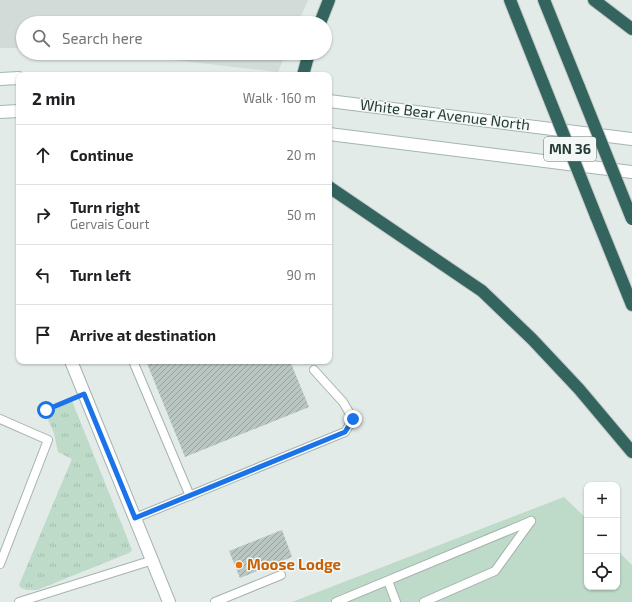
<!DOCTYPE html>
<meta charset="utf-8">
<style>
body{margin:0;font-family:"Exo 2",sans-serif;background:#f6f6f6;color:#202124}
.controls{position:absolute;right:12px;bottom:12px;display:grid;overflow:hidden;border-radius:8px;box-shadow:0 1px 3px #0004}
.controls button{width:36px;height:36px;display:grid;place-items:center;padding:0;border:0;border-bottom:1px solid #e0e0e0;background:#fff;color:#202124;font:20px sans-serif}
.stop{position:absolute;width:12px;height:12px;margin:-9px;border:3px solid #1a73e8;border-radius:50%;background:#fff}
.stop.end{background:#1a73e8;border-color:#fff;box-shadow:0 1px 4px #0008}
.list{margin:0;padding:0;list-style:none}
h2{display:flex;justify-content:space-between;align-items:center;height:52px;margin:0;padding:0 16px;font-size:17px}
h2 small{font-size:13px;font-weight:400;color:#757577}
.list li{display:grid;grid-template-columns:26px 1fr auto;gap:12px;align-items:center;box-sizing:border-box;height:60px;padding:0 16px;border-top:1px solid #e0e0e0}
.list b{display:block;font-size:15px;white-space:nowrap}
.list p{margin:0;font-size:13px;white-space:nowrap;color:#757577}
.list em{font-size:13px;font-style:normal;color:#757577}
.icon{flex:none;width:22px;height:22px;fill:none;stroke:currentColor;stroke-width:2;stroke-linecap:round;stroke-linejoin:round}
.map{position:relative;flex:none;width:632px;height:602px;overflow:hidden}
.search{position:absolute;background:#fff;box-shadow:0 1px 3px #0004;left:16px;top:16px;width:316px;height:44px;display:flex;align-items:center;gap:10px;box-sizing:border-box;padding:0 14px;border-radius:22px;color:#757577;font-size:15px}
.panel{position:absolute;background:#fff;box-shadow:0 1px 3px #0004;left:16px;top:72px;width:316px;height:292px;border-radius:8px}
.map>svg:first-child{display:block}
.built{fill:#d2dbd8}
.grass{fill:url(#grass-tufts)}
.park{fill:#bedac8}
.building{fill:url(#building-hatch)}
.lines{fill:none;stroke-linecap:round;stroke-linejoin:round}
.service-casing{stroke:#a6b3af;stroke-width:10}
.minor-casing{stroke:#a6b3af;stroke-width:14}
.secondary-casing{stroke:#a3b6b1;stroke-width:14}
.motorway-casing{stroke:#c2c8c7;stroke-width:14}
.path{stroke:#87aca3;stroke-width:2.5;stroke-dasharray:2 3;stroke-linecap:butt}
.service{stroke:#fff;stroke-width:8}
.minor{stroke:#fff;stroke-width:12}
.secondary{stroke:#fff;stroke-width:12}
.motorway{stroke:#34645e;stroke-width:12}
.motorway-bridge-casing{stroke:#c2c8c7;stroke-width:14;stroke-linecap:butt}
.motorway-bridge{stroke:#34645e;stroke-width:12}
.route{stroke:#1a73e8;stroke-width:5}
.food-dot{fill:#e8710a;stroke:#f3f8f6;stroke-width:1.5}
.labels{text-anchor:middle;stroke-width:3;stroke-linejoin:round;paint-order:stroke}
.shield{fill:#f3f8f6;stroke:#637470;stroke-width:1}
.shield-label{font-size:14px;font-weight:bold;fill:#253b37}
.street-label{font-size:15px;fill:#253b37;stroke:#f3f8f6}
.food-label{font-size:15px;font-weight:bold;fill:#c56008;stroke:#f3f8f6;text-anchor:start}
</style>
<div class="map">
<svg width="632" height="602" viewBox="0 0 632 602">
<defs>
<pattern id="grass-tufts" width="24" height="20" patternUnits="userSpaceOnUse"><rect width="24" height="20" fill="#bedac8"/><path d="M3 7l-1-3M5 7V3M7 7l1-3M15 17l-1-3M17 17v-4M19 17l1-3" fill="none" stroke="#a3bcac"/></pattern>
<pattern id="building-hatch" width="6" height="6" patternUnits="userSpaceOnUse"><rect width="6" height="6" fill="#b9c6c2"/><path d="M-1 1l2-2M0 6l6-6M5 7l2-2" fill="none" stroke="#96a29e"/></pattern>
</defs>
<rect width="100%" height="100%" fill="#e3ebe8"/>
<g class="built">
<polygon points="0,0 308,0 298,23 23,23 23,48 0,48"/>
<polygon points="113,53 286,53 278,72"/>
</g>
<polygon class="grass" points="72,401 132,550 129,553 37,590 27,590 21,588 19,585 72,459 58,452 54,433 46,415 48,411"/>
<polygon class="park" points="564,497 587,519 587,587 617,587 617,550 632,565 632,602 292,602"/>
<g class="building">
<polygon points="146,361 290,361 309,407 185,457"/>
<polygon points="282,530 292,557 240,578 229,551"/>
</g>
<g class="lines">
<g class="service-casing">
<g id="service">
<polyline points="133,361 190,496"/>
<polyline points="0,419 48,440 0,564"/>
<polyline points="135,518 345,432 353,419 343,402 314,370"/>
<polyline points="388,581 396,602"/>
<polyline points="19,602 153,560"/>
<polyline points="215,602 281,575"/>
<polyline points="336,602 531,521"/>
<polyline points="424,602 495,571 531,521"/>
</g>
</g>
<g class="minor-casing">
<polyline id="minor" points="71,361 169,602"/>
</g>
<g class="secondary-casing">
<g id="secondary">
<polyline points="0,79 19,78"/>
<polyline points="329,101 632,139"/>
<polyline points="0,112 19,111"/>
<polyline points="329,134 632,172"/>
</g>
</g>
<g class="motorway-casing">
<g id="motorway">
<polyline points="510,0 543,83"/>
<polyline points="544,0 579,87"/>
<polyline points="594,0 632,29"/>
<polyline points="320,23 329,0"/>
<polyline points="303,75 309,53"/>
<polyline points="329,187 482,291 532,339 579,389 632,452"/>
<polyline points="596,216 632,305"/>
</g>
</g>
<polyline class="path" points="46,409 71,399"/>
<use href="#service" class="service"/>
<use href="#minor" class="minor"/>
<use href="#secondary" class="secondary"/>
<use href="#motorway" class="motorway"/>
<g class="motorway-bridge-casing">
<g id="motorway-bridge">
<polyline points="543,83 596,216"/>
<polyline points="579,87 632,219"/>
</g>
</g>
<use href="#motorway-bridge" class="motorway-bridge"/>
</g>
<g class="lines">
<polyline class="route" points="46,410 84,394 135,518 345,432 353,419"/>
</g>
<circle class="food-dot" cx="239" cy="565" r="4"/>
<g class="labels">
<rect class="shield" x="544" y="137" width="52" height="24" rx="3"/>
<g class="shield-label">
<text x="570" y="154">MN 36</text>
</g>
<g class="street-label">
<text transform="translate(445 115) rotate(7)" y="5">White Bear Avenue North</text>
</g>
<g class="food-label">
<text x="247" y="570">Moose Lodge</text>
</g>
</g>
</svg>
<div class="controls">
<button>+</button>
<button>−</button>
<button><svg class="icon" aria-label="locate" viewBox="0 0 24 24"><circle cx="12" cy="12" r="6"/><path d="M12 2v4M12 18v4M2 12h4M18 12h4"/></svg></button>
</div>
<div class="stop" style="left:46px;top:410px"></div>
<div class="stop end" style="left:353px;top:419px"></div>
<div class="search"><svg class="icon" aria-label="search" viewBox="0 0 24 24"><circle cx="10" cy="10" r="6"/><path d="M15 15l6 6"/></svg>Search here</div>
<section class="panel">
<h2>2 min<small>Walk · 160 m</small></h2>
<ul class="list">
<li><svg class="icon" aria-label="ahead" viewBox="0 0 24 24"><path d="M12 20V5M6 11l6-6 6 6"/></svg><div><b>Continue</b></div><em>20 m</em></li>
<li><svg class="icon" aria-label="right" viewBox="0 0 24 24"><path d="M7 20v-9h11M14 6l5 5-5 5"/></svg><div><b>Turn right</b><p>Gervais Court</p></div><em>50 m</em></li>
<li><svg class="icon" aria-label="left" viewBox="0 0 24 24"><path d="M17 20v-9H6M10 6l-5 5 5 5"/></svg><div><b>Turn left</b></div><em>90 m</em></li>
<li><svg class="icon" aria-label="arrive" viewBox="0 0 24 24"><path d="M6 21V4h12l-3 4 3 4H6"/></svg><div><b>Arrive at destination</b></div></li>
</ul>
</section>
</div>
